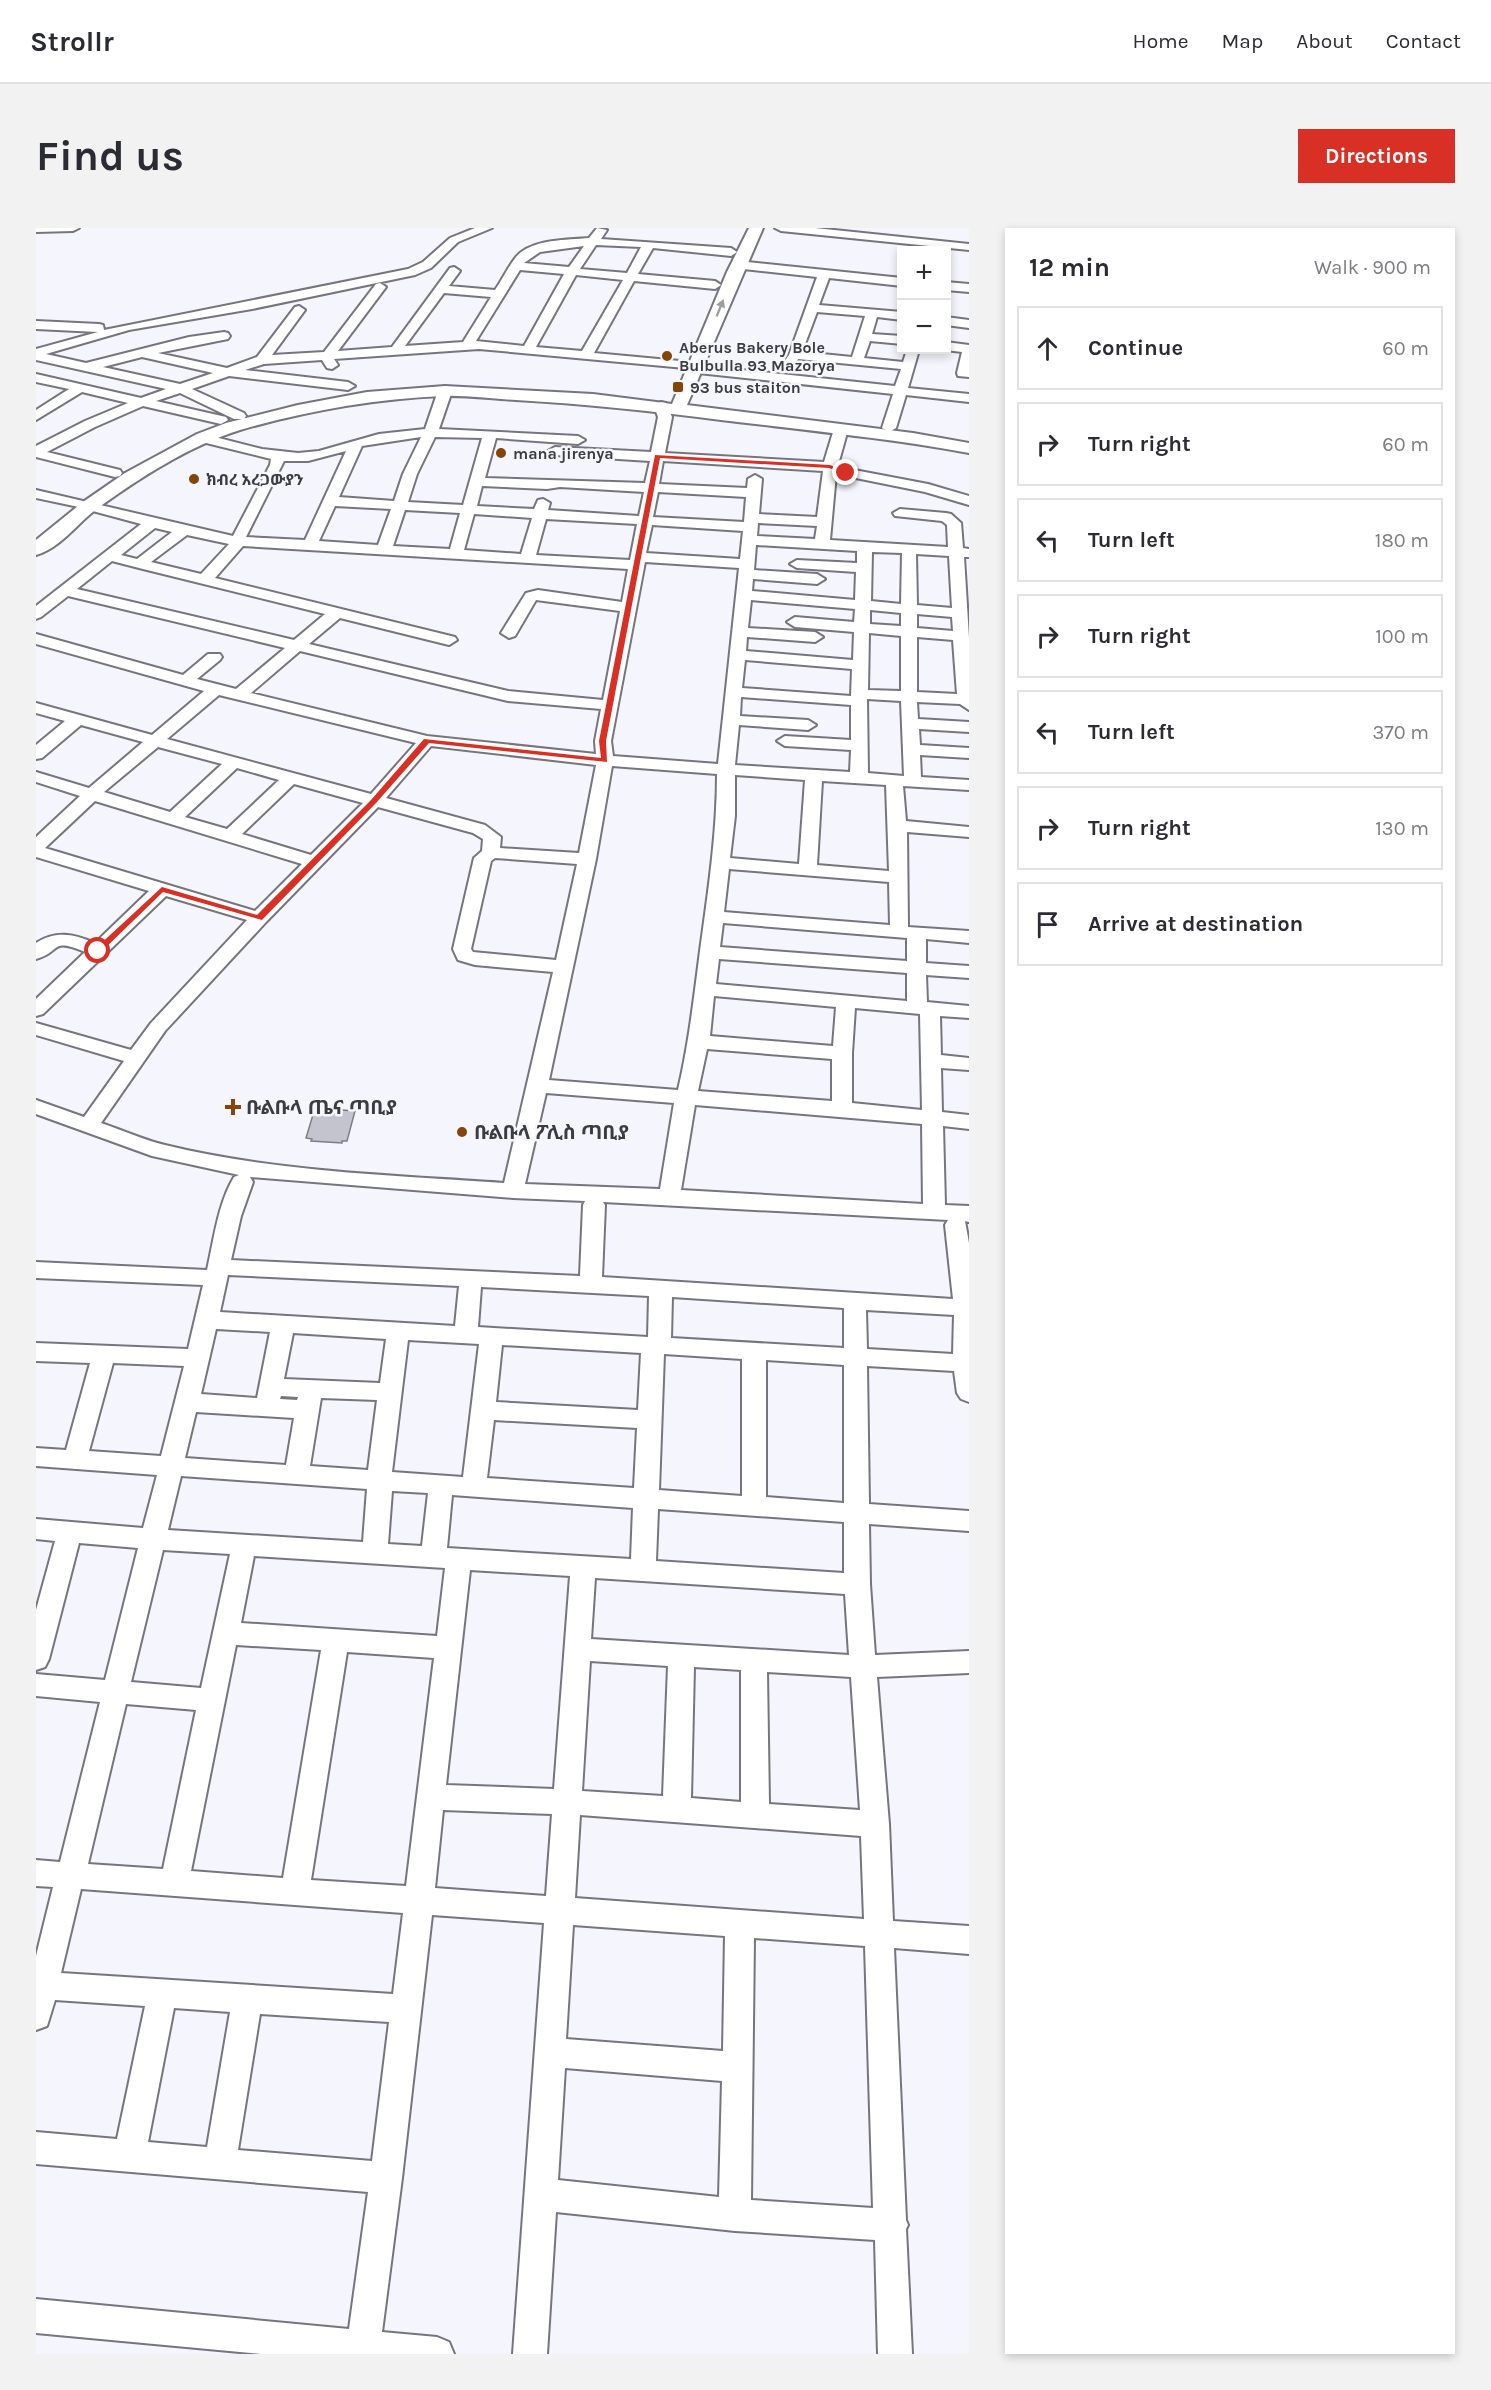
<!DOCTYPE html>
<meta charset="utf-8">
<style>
body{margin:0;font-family:Karla,"Noto Sans Ethiopic",sans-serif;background:#f2f2f3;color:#2b2b33}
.controls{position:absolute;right:18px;top:18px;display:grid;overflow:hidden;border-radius:0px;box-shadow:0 3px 9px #0003}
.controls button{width:54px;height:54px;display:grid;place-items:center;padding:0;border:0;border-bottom:2px solid #e1e1e2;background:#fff;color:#2b2b33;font:30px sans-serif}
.stop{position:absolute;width:18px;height:18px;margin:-14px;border:4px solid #d93025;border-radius:50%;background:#fff}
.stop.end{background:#d93025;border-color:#fff;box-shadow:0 2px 6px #0008}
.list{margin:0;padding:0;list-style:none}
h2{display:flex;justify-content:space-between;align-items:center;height:78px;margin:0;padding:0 24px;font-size:26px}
h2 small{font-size:20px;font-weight:400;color:#7c7c81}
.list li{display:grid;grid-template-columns:39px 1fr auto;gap:18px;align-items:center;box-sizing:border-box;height:84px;margin:0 12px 12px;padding:0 12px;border:2px solid #e1e1e2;border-radius:0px}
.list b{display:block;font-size:22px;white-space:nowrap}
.list em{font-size:20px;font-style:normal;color:#7c7c81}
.icon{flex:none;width:33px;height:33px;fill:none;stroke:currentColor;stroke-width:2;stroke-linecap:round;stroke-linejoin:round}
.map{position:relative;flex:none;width:933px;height:2126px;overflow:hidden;border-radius:0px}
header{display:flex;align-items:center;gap:36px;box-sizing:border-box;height:84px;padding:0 30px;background:#fff;border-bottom:2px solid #e1e1e2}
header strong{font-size:28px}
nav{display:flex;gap:33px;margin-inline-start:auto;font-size:21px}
.intro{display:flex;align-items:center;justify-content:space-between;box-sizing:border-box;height:144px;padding:0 36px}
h1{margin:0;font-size:42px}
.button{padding:15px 27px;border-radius:0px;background:#d93025;color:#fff;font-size:21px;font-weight:700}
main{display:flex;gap:36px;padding:0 36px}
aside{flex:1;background:#fff;border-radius:0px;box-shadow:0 3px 9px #0003}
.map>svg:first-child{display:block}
.building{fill:#c4c4cf;stroke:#7e7e87;stroke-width:1.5}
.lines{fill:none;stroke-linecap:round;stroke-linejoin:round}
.minor-casing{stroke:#76757f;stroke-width:4}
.major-casing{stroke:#76757f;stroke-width:4}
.minor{fill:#fff;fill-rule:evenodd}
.major{fill:#fff;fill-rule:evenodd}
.oneway{fill:#9e9ea0}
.route{fill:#d93025}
.poi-dot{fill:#844509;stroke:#f5f5fd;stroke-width:2}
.labels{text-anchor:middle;stroke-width:5;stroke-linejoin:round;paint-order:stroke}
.far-poi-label{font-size:16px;font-weight:bold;fill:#3c3c40;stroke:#f5f5fd;text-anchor:start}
.poi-label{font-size:20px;font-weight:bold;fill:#3c3c40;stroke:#f5f5fd;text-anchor:start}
</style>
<header>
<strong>Strollr</strong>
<nav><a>Home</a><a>Map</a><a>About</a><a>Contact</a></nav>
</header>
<div class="intro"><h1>Find us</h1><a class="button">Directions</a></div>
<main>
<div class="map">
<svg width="933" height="2126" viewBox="0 0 933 2126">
<rect width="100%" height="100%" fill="#f5f5fd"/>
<polygon class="building" points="279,880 319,883 311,913 306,913 306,915 275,913 276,911 270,910"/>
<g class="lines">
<g class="minor-casing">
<g id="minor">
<polygon points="0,0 43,0 37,3 0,4"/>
<path d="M439 0H456L422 14 395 40 379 47 216 81 93 102 10 126 50 135 153 109 188 104 192 105 194 108 192 111 122 125 191 140 221 129 259 79 263 78 269 82 236 127 288 124 340 56 344 55 350 59 302 123 356 119 414 40 418 39 424 43 413 58 459 62C466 52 472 39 480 29 495 11 531 12 553 10L561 0 571 2 565 11 695 20 701 24 695 28 617 20 602 46 679 53 685 57 679 61 598 53 558 125 644 133 649 134 650 137 649 140 443 121 298 131 302 137 296 141 291 140 286 132 228 136 209 142 312 154 319 158 312 162 193 148 156 161 208 185 210 188 208 191H198L144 165 120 173 190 189 192 192 185 196 107 178 59 199 11 224 84 242 86 245 84 248 79 249 0 229V218L49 193 92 175 46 164 0 192V182L33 161 0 154V146L105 170 130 161 0 132V121L62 104 0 101V93L63 96 67 97 68 102 372 41 387 34 414 10ZM560 17 605 19 591 45 544 41ZM548 18 533 39 488 35 504 24ZM484 42 528 46 488 118 440 113ZM540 47 587 52 546 123 500 119ZM408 65 455 69 427 114 369 118ZM106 129 177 145 144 156 67 139Z"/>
<polygon points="739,0 779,0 933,16 933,22 745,3"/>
<path d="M702 33 866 50V58L793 50 783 77 866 84V92L841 89 836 106 866 108V116L834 113 828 130 867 134 871 122H883L872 160 933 166V174L870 167 860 200 853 204 846 200 857 166 653 144 652 141 653 138 658 137 859 158 865 141 762 131 756 141H746L745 138 753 127 781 49 698 40V34ZM781 84 829 88 816 129 766 124Z"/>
<polygon points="910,54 933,56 933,64 910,62"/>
<polygon points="910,89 933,92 933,100 910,97"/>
<polygon points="910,114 933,117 933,149 922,148 921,145 926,124 909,122"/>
<path d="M409 159 416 163 403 201 542 208 549 212 542 216 460 210 449 250 609 255 614 233 519 227 512 223 519 219 615 224 622 189 618 178 625 174 630 175 636 189 629 225 788 234 798 201 805 197 812 201 802 237 813 241 892 256 933 268V277L889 264 800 246 794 312 912 319 911 297 906 293 859 288 857 285 864 281 910 285 915 286 925 295 927 320 933 321V329H928L933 410V482L924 476 881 474 882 491 933 494V504L883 501 884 517 933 520V530L884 527 885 549 933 552V562L867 558 870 593 933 599V609L871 604 872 699 933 703V715L890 711V735L933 738V750L890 747 891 774 933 778V790L904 788 905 827 933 830V842L905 840 906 884 933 887V901L907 898 909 977 933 978V994L929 993 933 1015V1174L925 1171 921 1165 918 1143 831 1138 833 1276 933 1283V1303L833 1296 834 1356 839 1427 933 1423V1445L841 1449 853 1596 857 1693 933 1698V1726L858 1720 870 1992 872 1997 870 2001 876 2126H842L839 2012 699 2003 520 1984 511 2126H477L508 1695 396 1687 366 1950 346 2104 401 2109 413 2114 418 2126H225L0 2105V2071L313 2101 332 1964 0 1936V1904L81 1911 109 1778 19 1772 11 1798 0 1802V1728L17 1659 0 1658V1632L24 1634 64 1474 0 1468V1446L69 1452 102 1320 43 1315 13 1431 9 1439 0 1442V1382L19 1313 0 1311V1291L107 1300 121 1247 0 1238V1220L30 1222 54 1135 0 1133V1115L152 1121 167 1057 0 1050V1034L171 1042C178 1011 182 976 198 949L203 947 116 928 0 886V872L48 889 88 833 0 807V795L95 822 115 795 211 692 130 668 7 786 0 788V771L49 724C13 709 26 724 0 731V715C20 702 38 706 59 715L113 663 0 629V609L44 568 0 554V544L53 560 107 514 45 497 6 530 0 531V517L29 493 0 485V475L116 507 168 463 0 416V406L147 447 172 426H184L186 429 184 432 161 451 200 461 249 420 32 368 5 389 0 391V378L105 296 38 278 0 270V262L197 308 234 237 235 231 162 213 160 210 162 207 167 206 226 221 262 225 283 223 343 206 389 201 402 163ZM385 209 367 246 358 273 303 269 326 218ZM399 209 446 210 427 277 372 274 381 246ZM310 223 269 312 210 309 248 233H272ZM627 233 787 243 781 289 723 286 726 251 719 247 712 251 711 260 623 256ZM446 258 511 261 524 259 608 264 603 288 512 282 514 275 507 271 502 272 498 281 441 278ZM622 264 710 269 708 294 617 289ZM299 278 355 281 342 317 283 313ZM369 282 424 285 414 321 357 318ZM438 286 496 290 485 326 428 322ZM510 291 601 296 594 332 500 327ZM722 295 781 298 779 311 721 308ZM616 297 707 303 704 331 610 325ZM119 300 136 304 101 331 85 327ZM151 307 193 316 165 346 115 334ZM720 317 821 323V335L761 332 754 336 761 340 820 344 819 372 716 363 717 351 781 356 789 351 781 346 718 342ZM207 318 592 341 586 374 502 362 490 365 465 405 473 410 479 408 500 372 584 383 567 472 472 463 273 416 304 390 413 417 421 412 419 409 179 350ZM836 324 866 325 865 376 835 373ZM880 326 913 328 916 380 881 377ZM76 333 103 340 289 386 258 412 41 361ZM609 334 703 340 682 536 577 528 575 513ZM715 372 819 381 818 394 759 389 751 394 759 399 818 404 817 432 710 423 711 409 779 414 787 409 779 404 712 400ZM834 382 865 385V398L834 396ZM881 386 916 389 917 403 881 400ZM833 405 865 408V463L832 462ZM881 409 917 412 921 466 881 464ZM264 423 472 473 565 481 559 513 560 526 391 508 215 465ZM709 432 816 441 815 468 706 460ZM183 467 380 515 335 566 131 511ZM705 469 815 477V512L749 508 741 513 749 518 815 522 814 544 699 537 703 497 772 502 780 497 772 492 704 488ZM831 471 865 473 868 548 832 545ZM395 518 560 537 543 625 464 620 465 609 449 597 350 570ZM122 519 186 536 134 584 68 564ZM576 538 681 546C681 606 672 664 664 723 658 769 653 815 642 862L513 852 560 631ZM201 540 243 552 191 601 149 589ZM699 547 769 552 763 636 694 630 699 588ZM786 553 850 557 853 643 781 637ZM258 556 327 575 275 627 206 606ZM59 573 266 636 219 683 9 620ZM342 579 437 605 447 611 446 623 438 630 417 721 422 732 439 737 517 744 468 955C355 947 240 944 129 917 108 912 86 902 65 895L129 803 230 694ZM459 630 541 636 520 732 437 724 435 721 455 633ZM693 641 853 654 854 697 688 684ZM687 695 871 710V733L684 719ZM683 731 871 745V773L680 756ZM678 768 800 779 797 818 674 808ZM819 780 884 786 886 882 816 875V825ZM671 821 796 831V873L662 863ZM510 865 638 875 624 961 489 956ZM659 877 886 896 887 976 645 962ZM214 949 477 970 549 973 547 977 544 1048 195 1032 205 988 217 954ZM567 974 912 992 909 997 917 1071 566 1049 569 977ZM192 1047 423 1058 419 1098 184 1084ZM445 1059 613 1068 612 1109 442 1099ZM636 1069 808 1080V1120L635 1110ZM830 1082 918 1087 917 1126 831 1121ZM180 1101 234 1104 221 1170 165 1166ZM257 1105 350 1111 344 1155 248 1151ZM372 1112 443 1116 427 1249 356 1244ZM466 1117 605 1125 602 1182 460 1174ZM628 1126 706 1131V1268L623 1262ZM730 1132 808 1137V1275L730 1269ZM77 1135 148 1138 125 1228 53 1223ZM245 1168 262 1169 261 1172 244 1171ZM285 1170 341 1172 332 1242 274 1238ZM160 1184 258 1190 250 1237 149 1230ZM458 1192 601 1200 598 1260 451 1250ZM145 1248 331 1261 327 1314 132 1302ZM356 1263 392 1265 386 1318 352 1316ZM416 1267 597 1280 595 1331 411 1320ZM622 1281 808 1294V1345L620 1333ZM127 1322 194 1326 165 1460 95 1454ZM218 1328 409 1340 401 1408 205 1395ZM434 1342 534 1348 518 1561 410 1557ZM559 1350 809 1366 813 1427 555 1411ZM200 1417 285 1422 247 1650 155 1643ZM311 1424 398 1430 370 1658 275 1652ZM554 1433 632 1438 627 1568 546 1563ZM658 1439 705 1442V1574L655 1570ZM731 1444 815 1449 824 1582 733 1576ZM90 1476 160 1482 127 1641 52 1636ZM407 1582 516 1586 510 1668 399 1660ZM544 1587 825 1608 828 1691 539 1670ZM45 1661 367 1685 357 1766 25 1745ZM537 1697 689 1708 687 1823 530 1811ZM718 1710 829 1718 837 1980 715 1972ZM138 1780 194 1784 171 1919 112 1914ZM224 1786 353 1794 336 1933 202 1922ZM529 1840 686 1853 683 1969 522 1952Z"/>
</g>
</g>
<g class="major-casing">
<path id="major" d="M713 0H727L651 177 877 205 933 215V225C851 210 768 202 685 192 617 183 549 176 480 172 456 171 431 167 406 168 338 171 270 183 204 202 155 217 103 250 62 280 42 294 25 320 0 327V312L47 274 89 245 161 206 190 195 262 177 331 164 409 158 557 166 636 176 691 44Z"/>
</g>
<use href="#minor" class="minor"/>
<use href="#major" class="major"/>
</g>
<defs><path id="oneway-solid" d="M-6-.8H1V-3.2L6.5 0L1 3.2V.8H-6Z" transform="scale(1.5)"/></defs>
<use class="oneway" href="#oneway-solid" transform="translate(684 80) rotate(-68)"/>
<polygon class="route" points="619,227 794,237 813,245 810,246 793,240 624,230 570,513 571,534 393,515 340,575 226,692 127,664 65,724 59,724 59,721 126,659 221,687 335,572 388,511 565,530 563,513"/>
<g class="poi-dot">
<circle cx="631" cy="128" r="6"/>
<rect x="636" y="153" width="12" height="12" rx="3"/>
<circle cx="465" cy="225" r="6"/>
<circle cx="158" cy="251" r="6"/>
<path d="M194 870h6v6h6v6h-6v6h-6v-6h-6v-6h6z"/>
<circle cx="426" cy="904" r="6"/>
</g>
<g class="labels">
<g class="far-poi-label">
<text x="643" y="125">Aberus Bakery Bole<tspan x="643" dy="18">Bulbulla 93 Mazorya</tspan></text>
<text x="654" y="165">93 bus staiton</text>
<text x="477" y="231">mana jirenya</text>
<text x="170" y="257">ክብረ አረጋውያን</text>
</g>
<g class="poi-label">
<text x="210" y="886">ቡልቡላ ጤና ጣቢያ</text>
<text x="438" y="911">ቡልቡላ ፖሊስ ጣቢያ</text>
</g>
</g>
</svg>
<div class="controls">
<button>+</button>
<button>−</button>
</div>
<div class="stop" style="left:62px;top:723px"></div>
<div class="stop end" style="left:810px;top:245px"></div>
</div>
<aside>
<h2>12 min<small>Walk · 900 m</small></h2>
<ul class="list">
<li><svg class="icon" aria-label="ahead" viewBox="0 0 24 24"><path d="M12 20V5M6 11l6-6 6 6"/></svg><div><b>Continue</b></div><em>60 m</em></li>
<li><svg class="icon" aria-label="right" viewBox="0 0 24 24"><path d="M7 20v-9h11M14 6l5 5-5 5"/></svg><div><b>Turn right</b></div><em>60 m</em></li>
<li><svg class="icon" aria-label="left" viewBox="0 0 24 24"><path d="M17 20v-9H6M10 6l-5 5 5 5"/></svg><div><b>Turn left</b></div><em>180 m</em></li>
<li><svg class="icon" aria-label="right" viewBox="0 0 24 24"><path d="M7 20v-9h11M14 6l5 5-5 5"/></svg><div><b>Turn right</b></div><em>100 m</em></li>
<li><svg class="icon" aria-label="left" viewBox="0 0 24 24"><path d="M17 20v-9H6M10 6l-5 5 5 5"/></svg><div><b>Turn left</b></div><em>370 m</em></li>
<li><svg class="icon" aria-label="right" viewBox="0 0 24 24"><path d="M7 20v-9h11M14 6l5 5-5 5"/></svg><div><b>Turn right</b></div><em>130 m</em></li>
<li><svg class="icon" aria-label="arrive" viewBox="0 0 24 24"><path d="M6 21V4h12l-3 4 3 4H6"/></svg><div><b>Arrive at destination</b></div></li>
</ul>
</aside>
</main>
